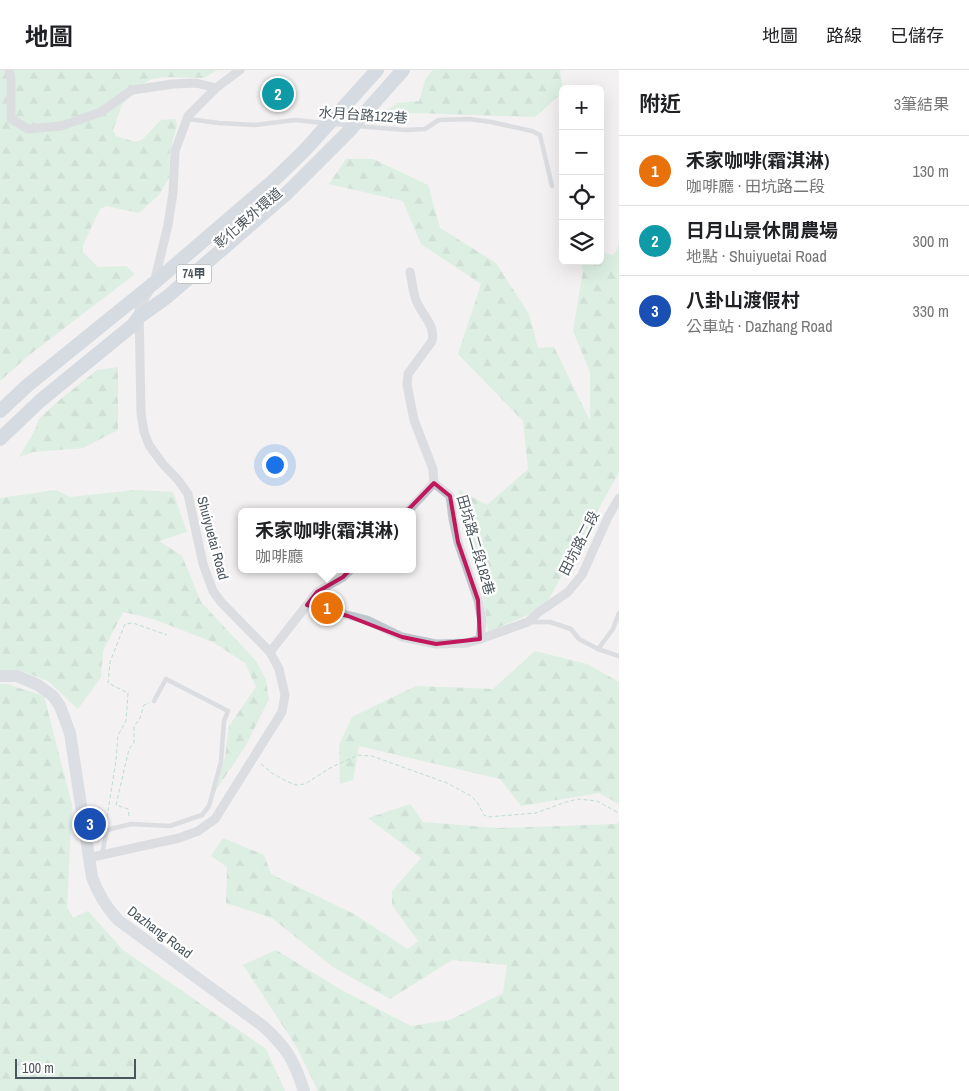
<!DOCTYPE html>
<html lang="zh-TW">
<meta charset="utf-8">
<style>
body{margin:0;font-family:"Archivo Narrow","Noto Sans TC",sans-serif;background:#f2f2f2;color:#202124}
.controls{position:absolute;right:15px;top:15px;display:grid;overflow:hidden;border-radius:8px;box-shadow:0 5px 20px #0002}
.controls button{width:45px;height:45px;display:grid;place-items:center;padding:0;border:0;border-bottom:1px solid #e0e0e0;background:#fff;color:#202124;font:25px sans-serif}
.scale{position:absolute;left:15px;bottom:12px;width:121px;box-sizing:border-box;padding-left:5px;border:2px solid #4a555d;border-top:0;font-size:14px;line-height:18px;white-space:nowrap;color:#4a555d;-webkit-text-stroke:4px #fff;paint-order:stroke}
.you{position:absolute;left:274px;top:394px;width:18px;height:18px;margin:-12px;border:4px solid #fff;border-radius:50%;background:#1a73e8;box-shadow:0 0 0 8px #1a73e833}
.badge{display:grid;place-items:center;width:32px;height:32px;border-radius:50%;background:#257cd9;color:#fff;font-size:16px;font-weight:700}
.pin{position:absolute;translate:-50% -50%;border:2px solid #fff;box-shadow:0 1px 5px #0006}
.popup{position:absolute;left:238px;top:438px;width:178px;height:65px;box-sizing:border-box;display:grid;place-content:center;border-radius:8px;background:#fff;filter:drop-shadow(0 1px 4px #0005);font-size:16px;white-space:nowrap;color:#757577}
.popup b{font-size:19px;color:#202124}
.popup::after{content:'';position:absolute;left:50%;top:100%;margin-left:-10px;border:10px solid transparent;border-top-color:#fff}
.list{margin:0;padding:0;list-style:none}
h2{display:flex;justify-content:space-between;align-items:center;height:65px;margin:0;padding:0 20px;font-size:21px}
h2 small{font-size:16px;font-weight:400;color:#757577}
.list li{display:grid;grid-template-columns:32px 1fr auto;gap:15px;align-items:center;box-sizing:border-box;height:70px;padding:0 20px;border-top:1px solid #e0e0e0}
.list b{display:block;font-size:19px;white-space:nowrap}
.list p{margin:0;font-size:16px;white-space:nowrap;color:#757577}
.list em{font-size:16px;font-style:normal;color:#757577}
.icon{flex:none;width:28px;height:28px;fill:none;stroke:currentColor;stroke-width:2;stroke-linecap:round;stroke-linejoin:round}
.map{position:relative;flex:none;width:619px;height:1021px;overflow:hidden}
header{display:flex;align-items:center;gap:30px;box-sizing:border-box;height:70px;padding:0 25px;background:#fff;border-bottom:1px solid #e0e0e0}
header strong{font-size:24px}
nav{display:flex;gap:28px;margin-inline-start:auto;font-size:18px}
main{display:flex}
aside{flex:1;background:#fff}
.map>svg:first-child{display:block}
.forest{fill:url(#forest-firs)}
.lines{fill:none;stroke-linecap:round;stroke-linejoin:round}
.path{stroke:#7dc9a0;stroke-width:1;stroke-dasharray:4 2.5;stroke-linecap:butt}
.lane{stroke:#bec6cd;stroke-width:4.5}
.street{stroke:#bec6cd;stroke-width:9}
.secondary{stroke:#bec8d1;stroke-width:12}
.primary{stroke:#b3c2ce;stroke-width:14}
.primary-bridge{stroke:#b3c2ce;stroke-width:14}
.marked{fill:none;stroke:#c2185b;stroke-width:4;stroke-linejoin:round}
.labels{text-anchor:middle;stroke-width:4.5;stroke-linejoin:round;paint-order:stroke}
.shield{fill:#fff;stroke:#80888e;stroke-width:1}
.shield-label{font-size:12px;font-weight:bold;fill:#4a555d}
.street-label{font-size:14px;fill:#4a555d;stroke:#fff}
</style>
<header>
<strong>地圖</strong>
<nav><a>地圖</a><a>路線</a><a>已儲存</a></nav>
</header>
<main>
<div class="map">
<svg width="619" height="1021" viewBox="0 0 619 1021">
<defs>
<pattern id="forest-firs" width="22" height="20" patternUnits="userSpaceOnUse" patternTransform="scale(1.25)"><rect width="22" height="20" fill="#c3edd2"/><path d="M5 1l3.5 6h-7zM16 11l3.5 6h-7z" fill="#a9cdb7"/></pattern>
</defs>
<rect width="100%" height="100%" fill="#f3f1f1"/>
<g class="forest">
<polygon points="0,0 217,0 204,8 165,7 152,9 140,15 122,35 113,60 116,66 135,72 142,70 161,50 175,49 177,55 170,81 169,108 159,125 139,143 106,136 100,139 83,175 83,182 98,197 126,196 135,204 28,286 0,311"/>
<polygon points="433,0 563,0 560,1 563,22 535,47 385,42 397,33 419,31 426,8"/>
<polygon points="346,89 373,89 428,115 440,158 496,193 529,244 538,278 554,277 590,351 590,302 573,261 583,201 581,191 600,191 600,183 614,185 619,175 619,402 544,538 488,562 477,488 459,420 487,435 528,399 523,351 458,284 481,214 421,174 403,131 329,114"/>
<polygon points="118,297 118,360 83,378 33,382 19,387 35,360 39,349 57,332 97,300"/>
<polygon points="56,420 70,427 136,420 173,422 187,462 159,471 182,486 201,532 256,591 266,610 269,629 245,677 214,723 225,687 229,656 256,617 245,593 213,572 153,549 123,542 103,581 101,607 78,639 48,611 24,602 0,601 0,428"/>
<polygon points="535,581 587,594 619,612 619,734 599,723 521,736 500,709 359,676 353,710 340,714 339,675 352,647 416,616 493,619"/>
<polygon points="0,614 7,614 44,626 72,735 67,837 73,848 88,841 123,880 266,979 285,1021 0,1021"/>
<polygon points="410,734 423,752 497,758 617,754 619,751 619,1021 318,1021 296,976 243,895 276,880 343,921 411,956 450,950 503,923 507,895 452,890 390,929 333,897 272,848 226,833 227,797 211,786 223,768 264,785 271,804 352,843 408,879 418,871 392,835 392,821 421,788 368,748"/>
</g>
<g class="lines">
<g class="path">
<polyline points="261,694 272,703 286,711 296,715 305,714 330,698 358,685 372,686 447,713 471,726 477,732 484,745 488,747 536,743 566,732 578,729 597,731 619,743"/>
<polyline points="129,746 128,739 116,735 129,679 134,673 134,657 140,648 144,635 149,633"/>
<polyline points="106,754 116,690 118,665 126,651 128,623 108,613 110,592 125,554 133,553 167,565"/>
</g>
<g class="lane">
<polyline points="188,49 219,53 255,55 295,50 324,53"/>
<polyline points="332,54 349,55"/>
<polyline points="357,56 405,60 425,59 439,50 469,49 491,52 532,61 540,65 552,116"/>
<polyline points="529,552 550,552 571,559 579,569 598,579 619,586"/>
<polyline points="598,579 613,559 619,543"/>
<polyline points="102,784 107,760 131,754 170,756 202,745 209,736 221,692 224,651 228,641 166,609 154,631"/>
</g>
<g class="street">
<polyline points="9,0 11,8 11,49 28,59 61,56 101,42 132,20 173,14 196,13 216,18"/>
<path d="M410 202C412 211 413 222 416 230 421 244 436 255 432 271L408 304 407 315 414 350 433 399 434 413 450 426 453 449 458 472 478 530 482 551 480 569"/>
<polyline points="407,442 434,413"/>
<polyline points="307,535 317,522 343,507 351,499"/>
<polyline points="270,582 307,535 367,550 402,567 436,574 467,573 480,569 528,552 539,542 568,522 582,505 608,447 619,428"/>
<polyline points="88,788 179,768 198,761 215,749 282,642 285,625 279,599 270,582 221,532 213,521 203,494 188,424 178,410 162,393 149,375 144,362 141,343 139,238 154,213 168,155 173,123 175,81 188,46 216,18 240,0"/>
</g>
<path class="secondary" d="M0 606H17L38 615 53 626 60 636 70 663 92 807C98 824 106 837 118 850L263 956C287 978 294 990 304 1021"/>
<g class="primary">
<polyline points="0,341 28,315 154,213 273,111"/>
<polyline points="0,369 41,330 133,255 139,247 167,227 286,124"/>
</g>
<g class="primary-bridge">
<polyline points="273,111 304,81 377,0"/>
<polyline points="286,124 347,63 403,0"/>
</g>
</g>
<path d="M0 0H619V1021H0ZM434 413 450 426 458 472 478 530 480 569 436 574 402 567 348 546 307 535 317 522 343 507Z" fill="#f3f1f1" fill-opacity=".55" fill-rule="evenodd"/>
<path class="marked" d="M434 413 450 426 458 472 478 530 480 569 436 574 402 567 348 546 307 535 317 522 343 507Z"/>
<g class="labels">
<rect class="shield" x="176.5" y="194.5" width="35" height="19" rx="4"/>
<g class="shield-label">
<text x="194" y="208">74甲</text>
</g>
<g class="street-label">
<text transform="translate(363 45) rotate(4)" y="5">水月台路122巷</text>
<text transform="translate(248 148) rotate(-41)" y="5">彰化東外環道</text>
<text transform="translate(213 468) rotate(75)" y="5">Shuiyuetai Road</text>
<text transform="translate(579 473) rotate(-63)" y="5">田坑路二段</text>
<text transform="translate(476 475) rotate(74)" y="5">田坑路二段182巷</text>
<text transform="translate(160 862) rotate(37)" y="5">Dazhang Road</text>
</g>
</g>
</svg>
<div class="controls">
<button>+</button>
<button>−</button>
<button><svg class="icon" aria-label="locate" viewBox="0 0 24 24"><circle cx="12" cy="12" r="6"/><path d="M12 2v4M12 18v4M2 12h4M18 12h4"/></svg></button>
<button><svg class="icon" aria-label="layers" viewBox="0 0 24 24"><path d="M12 4l9 5-9 5-9-5zM3 14l9 5 9-5"/></svg></button>
</div>
<div class="scale">100 m</div>
<div class="you"></div>
<div class="pin badge" style="left:327px;top:538px;background:#e8710a">1</div>
<div class="popup"><b>禾家咖啡(霜淇淋)</b>咖啡廳</div>
<div class="pin badge" style="left:278px;top:24px;background:#0f9aa8">2</div>
<div class="pin badge" style="left:90px;top:754px;background:#1a4fb4">3</div>
</div>
<aside>
<h2>附近<small>3筆結果</small></h2>
<ul class="list">
<li><span class="badge" style="background:#e8710a">1</span><div><b>禾家咖啡(霜淇淋)</b><p>咖啡廳 · 田坑路二段</p></div><em>130 m</em></li>
<li><span class="badge" style="background:#0f9aa8">2</span><div><b>日月山景休閒農場</b><p>地點 · Shuiyuetai Road</p></div><em>300 m</em></li>
<li><span class="badge" style="background:#1a4fb4">3</span><div><b>八卦山渡假村</b><p>公車站 · Dazhang Road</p></div><em>330 m</em></li>
</ul>
</aside>
</main>
